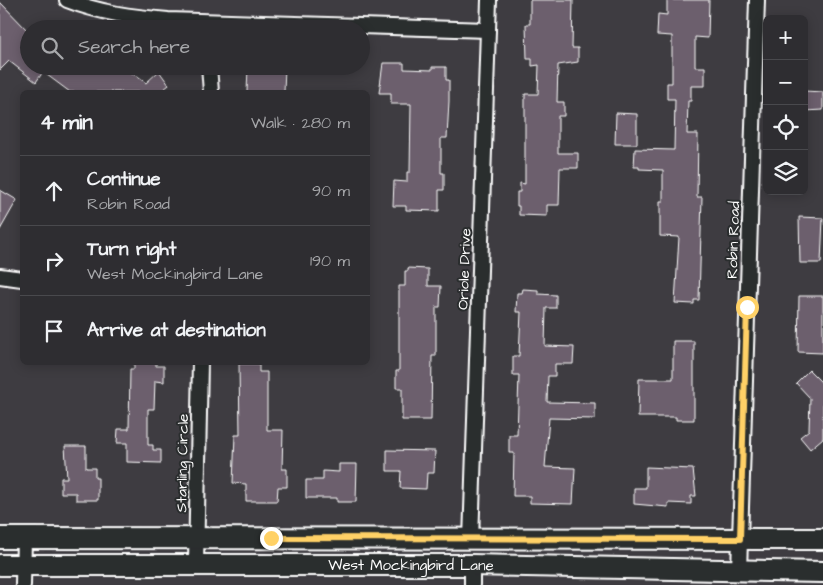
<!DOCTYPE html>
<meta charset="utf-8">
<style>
body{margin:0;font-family:"Architects Daughter",sans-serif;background:#3a393d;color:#f1f3f6}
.controls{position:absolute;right:15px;top:15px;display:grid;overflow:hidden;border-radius:8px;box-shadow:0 2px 12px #0003}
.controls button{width:45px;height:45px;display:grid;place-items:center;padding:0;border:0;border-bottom:1px solid #49494d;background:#2e2d31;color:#f1f3f6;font:25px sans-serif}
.stop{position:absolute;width:15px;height:15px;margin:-11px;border:4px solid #ffd166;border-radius:50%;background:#fff}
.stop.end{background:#ffd166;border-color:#fff;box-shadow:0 1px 5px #0008}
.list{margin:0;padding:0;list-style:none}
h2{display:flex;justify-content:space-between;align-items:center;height:65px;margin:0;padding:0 20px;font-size:21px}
h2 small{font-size:16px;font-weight:400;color:#a7a8ab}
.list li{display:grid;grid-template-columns:32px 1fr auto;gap:15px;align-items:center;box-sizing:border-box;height:70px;padding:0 20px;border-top:1px solid #49494d}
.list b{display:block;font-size:19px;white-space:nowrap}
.list p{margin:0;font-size:16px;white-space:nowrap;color:#a7a8ab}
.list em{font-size:16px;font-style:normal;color:#a7a8ab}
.icon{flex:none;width:28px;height:28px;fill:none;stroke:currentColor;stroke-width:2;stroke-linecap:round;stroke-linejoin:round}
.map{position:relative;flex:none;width:823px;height:585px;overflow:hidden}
.search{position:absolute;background:#2e2d31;box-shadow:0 2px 12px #0003;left:20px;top:20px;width:350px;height:55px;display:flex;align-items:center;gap:12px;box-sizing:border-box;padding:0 18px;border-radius:28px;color:#a7a8ab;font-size:19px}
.panel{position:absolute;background:#2e2d31;box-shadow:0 2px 12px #0003;left:20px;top:90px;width:350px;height:275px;border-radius:8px}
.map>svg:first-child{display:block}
.building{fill:#6c5f6d;stroke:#fff}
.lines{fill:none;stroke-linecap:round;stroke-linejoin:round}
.street-casing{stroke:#fff;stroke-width:18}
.secondary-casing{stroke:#fff;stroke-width:24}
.street{stroke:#2a2d2e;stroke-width:14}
.secondary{stroke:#2a2d2e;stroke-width:20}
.route{stroke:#ffd166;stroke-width:6}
.labels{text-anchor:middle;stroke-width:4;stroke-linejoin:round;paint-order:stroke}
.street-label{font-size:15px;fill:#fff;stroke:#2a2d2e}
</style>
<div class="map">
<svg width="823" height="585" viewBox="0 0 823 585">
<rect width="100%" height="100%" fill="#3e3c41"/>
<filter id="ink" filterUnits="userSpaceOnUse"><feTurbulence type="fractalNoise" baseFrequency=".02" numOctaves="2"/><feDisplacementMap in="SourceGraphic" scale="10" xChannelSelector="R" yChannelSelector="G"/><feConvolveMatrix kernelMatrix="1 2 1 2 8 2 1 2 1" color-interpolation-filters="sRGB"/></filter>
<g filter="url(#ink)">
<g class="building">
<polygon points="530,0 573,0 572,48 578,48 578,62 558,65 557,102 564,102 564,116 558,116 558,153 578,153 578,168 560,168 559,205 547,205 547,216 519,215 519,206 517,206 517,192 520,192 520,183 525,184 525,94 538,94 539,65 532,66 532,59 527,59 526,24 530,24"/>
<polygon points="667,0 709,0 708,38 695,37 695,67 705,67 705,86 691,86 691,101 688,101 687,134 698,134 697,197 702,197 699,300 694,300 694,304 675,303 679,237 660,236 660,201 663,201 663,170 639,169 639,167 634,167 635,149 674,150 675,99 667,99 667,83 672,83 672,36 657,35 658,14 667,15"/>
<polygon points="0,2 29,32 29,66 122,66 146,83 159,71 169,85 160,92 70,92 43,72 36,82 9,61 0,70"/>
<polygon points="383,63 404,63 404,69 432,70 432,67 446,67 446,80 449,80 449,101 447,138 441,138 441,173 444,173 444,190 439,190 439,211 406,210 406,206 393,206 394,181 407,182 407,172 410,172 411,104 391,104 391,93 379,93"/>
<polygon points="248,66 285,66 284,92 247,92"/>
<polygon points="804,91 823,92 823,110 804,111"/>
<polygon points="616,113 637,114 637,144 615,144"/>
<polygon points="0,190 17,200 0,230"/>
<polygon points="799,217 823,218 821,263 800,263"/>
<polygon points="408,268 428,269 428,286 441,286 440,307 436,307 436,356 432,356 431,420 402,420 402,388 396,388 396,371 399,371 399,286 405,286 405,271 408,271"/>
<polygon points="523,289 538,290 538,294 556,295 556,308 546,308 545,346 574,347 573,364 555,364 555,376 548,376 547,402 595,403 595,419 549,418 545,467 575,468 573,504 530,503 530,496 513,496 514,453 509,453 509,435 517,435 519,375 513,375 513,356 519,356 521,312 516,312 517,293 522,293"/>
<polygon points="799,296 823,296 823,353 798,352"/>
<polygon points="673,341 694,341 694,420 676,420 676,417 638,417 639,379 673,379"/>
<polygon points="134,362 156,362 156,366 164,366 164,382 155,381 154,409 148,409 148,445 153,445 153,450 161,450 161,463 127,462 127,443 117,443 118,429 129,429 130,369 134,369"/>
<polygon points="239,364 259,364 259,372 267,372 267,430 283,430 282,469 287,469 287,487 278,487 277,501 246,501 246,484 233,483 235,435 240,435"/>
<polygon points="809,370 823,384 823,438 810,449 800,437 809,430 810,398 796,383"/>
<polygon points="65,446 86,446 86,468 95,468 95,478 98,478 98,500 76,500 76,493 61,493 61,478 67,478"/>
<polygon points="387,450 435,451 434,473 427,473 426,489 400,488 401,471 387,471"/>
<polygon points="339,464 357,464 356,502 337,502 337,498 306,498 306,480 323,480 323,471 339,472"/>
<polygon points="646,467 693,469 696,496 691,496 691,504 668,503 668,507 634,504 634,488 646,488"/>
</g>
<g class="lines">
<g class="street-casing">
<g id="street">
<path d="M67 0C100 13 132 17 168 20L488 30"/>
<polyline points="209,66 211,92"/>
<polyline points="0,276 22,279"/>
<polyline points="471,540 489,0"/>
<polyline points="196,564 200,362"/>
<polyline points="739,571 757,0"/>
<polyline points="23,585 24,537"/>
<polyline points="472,585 472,565"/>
</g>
</g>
<g class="secondary-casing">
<g id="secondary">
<polyline points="0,538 823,539"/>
<path id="s1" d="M0 565H472L823 572"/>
</g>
</g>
<use href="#street" class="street"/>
<use href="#secondary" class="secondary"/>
</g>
</g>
<g class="lines" filter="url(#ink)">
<polyline class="route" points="271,538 740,539 747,307"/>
</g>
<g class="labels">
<g class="street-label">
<text transform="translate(733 240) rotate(-88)" y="5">Robin Road</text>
<text transform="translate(464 269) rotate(-88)" y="5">Oriole Drive</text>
<text transform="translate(182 463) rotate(-89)" y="5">Starling Circle</text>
<text dy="5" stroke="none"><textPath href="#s1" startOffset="411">West Mockingbird Lane</textPath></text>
</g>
</g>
</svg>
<div class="controls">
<button>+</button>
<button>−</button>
<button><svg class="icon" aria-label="locate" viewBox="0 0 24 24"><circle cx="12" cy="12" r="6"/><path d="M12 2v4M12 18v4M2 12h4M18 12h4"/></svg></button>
<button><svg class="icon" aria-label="layers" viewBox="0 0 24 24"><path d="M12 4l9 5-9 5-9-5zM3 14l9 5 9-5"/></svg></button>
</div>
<div class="stop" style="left:747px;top:307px"></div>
<div class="stop end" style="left:271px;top:538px"></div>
<div class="search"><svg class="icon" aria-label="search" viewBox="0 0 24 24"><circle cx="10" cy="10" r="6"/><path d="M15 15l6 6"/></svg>Search here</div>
<section class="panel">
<h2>4 min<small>Walk · 280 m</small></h2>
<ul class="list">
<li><svg class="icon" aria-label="ahead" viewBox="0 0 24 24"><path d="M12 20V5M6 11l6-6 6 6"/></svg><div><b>Continue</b><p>Robin Road</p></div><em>90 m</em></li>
<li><svg class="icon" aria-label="right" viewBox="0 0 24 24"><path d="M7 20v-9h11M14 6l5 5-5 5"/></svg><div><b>Turn right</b><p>West Mockingbird Lane</p></div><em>190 m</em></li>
<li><svg class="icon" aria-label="arrive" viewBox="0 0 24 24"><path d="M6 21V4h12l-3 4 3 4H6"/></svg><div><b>Arrive at destination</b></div></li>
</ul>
</section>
</div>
